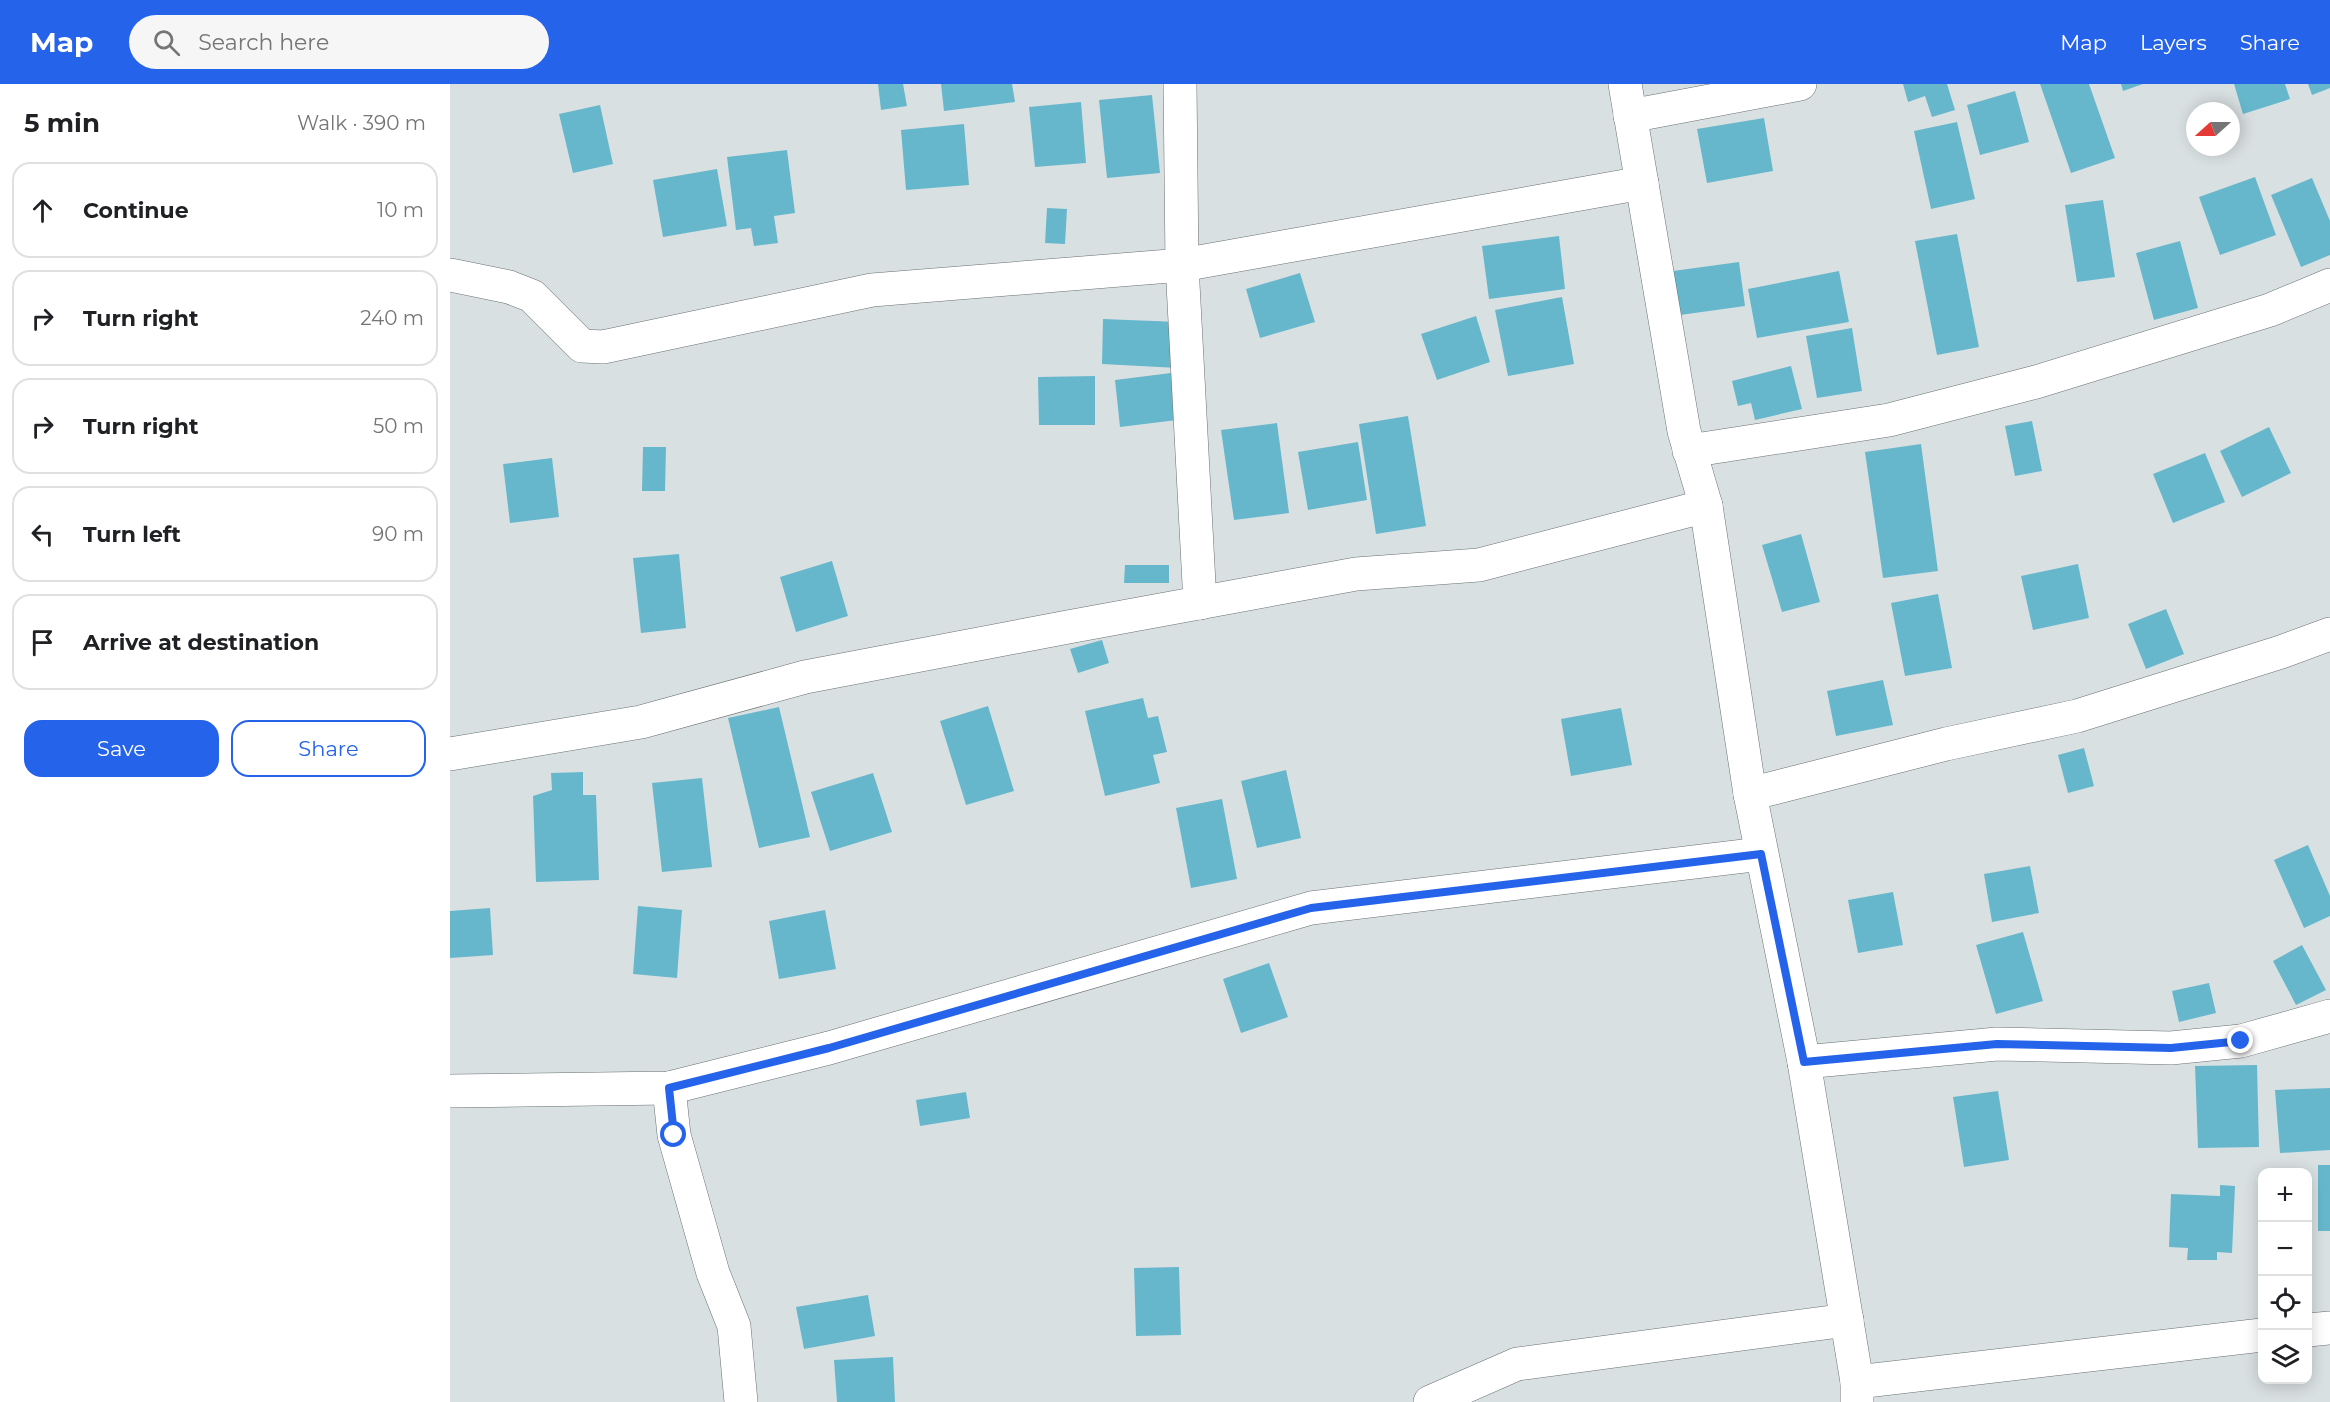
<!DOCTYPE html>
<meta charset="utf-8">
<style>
body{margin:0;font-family:Montserrat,sans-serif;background:#f6f6f6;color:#202124}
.controls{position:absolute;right:18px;bottom:18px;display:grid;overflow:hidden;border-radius:12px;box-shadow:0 3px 15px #0003}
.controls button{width:54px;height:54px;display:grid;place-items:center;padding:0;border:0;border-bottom:2px solid #e0e0e0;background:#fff;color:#202124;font:30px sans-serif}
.compass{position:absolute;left:1736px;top:18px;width:54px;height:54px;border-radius:50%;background:#fff;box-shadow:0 3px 15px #0003;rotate:249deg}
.stop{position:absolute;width:18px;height:18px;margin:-14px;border:4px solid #2563eb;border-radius:50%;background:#fff}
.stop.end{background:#2563eb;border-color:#fff;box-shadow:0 2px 6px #0008}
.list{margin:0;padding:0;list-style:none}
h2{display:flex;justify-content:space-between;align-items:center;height:78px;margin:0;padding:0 24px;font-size:26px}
h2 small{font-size:20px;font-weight:400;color:#757577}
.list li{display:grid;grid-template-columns:39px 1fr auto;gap:18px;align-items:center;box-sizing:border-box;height:96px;margin:0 12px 12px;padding:0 12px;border:2px solid #e0e0e0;border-radius:18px}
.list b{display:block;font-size:22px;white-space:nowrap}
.list em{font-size:20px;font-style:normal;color:#757577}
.actions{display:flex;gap:12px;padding:18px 24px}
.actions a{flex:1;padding:14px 0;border:2px solid #2563eb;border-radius:18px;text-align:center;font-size:21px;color:#2563eb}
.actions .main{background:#2563eb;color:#fff}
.icon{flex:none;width:33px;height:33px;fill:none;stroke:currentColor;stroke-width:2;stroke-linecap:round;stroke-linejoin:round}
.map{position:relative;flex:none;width:1880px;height:1318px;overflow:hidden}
header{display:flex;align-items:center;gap:36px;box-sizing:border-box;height:84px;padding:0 30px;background:#2563eb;color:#fff}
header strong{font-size:28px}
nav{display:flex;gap:33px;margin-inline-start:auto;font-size:21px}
.search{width:420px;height:54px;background:#f6f6f6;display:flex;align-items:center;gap:15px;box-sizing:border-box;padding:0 21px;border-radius:33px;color:#757577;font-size:22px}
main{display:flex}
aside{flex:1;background:#fff}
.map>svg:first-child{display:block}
.building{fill:#67b7cc}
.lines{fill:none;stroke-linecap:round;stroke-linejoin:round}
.street-casing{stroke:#697072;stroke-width:34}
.street{stroke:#fff;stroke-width:33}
.route{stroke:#2563eb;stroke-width:8}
</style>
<header>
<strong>Map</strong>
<div class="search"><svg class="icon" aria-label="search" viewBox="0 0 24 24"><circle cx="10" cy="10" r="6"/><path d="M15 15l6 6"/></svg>Search here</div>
<nav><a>Map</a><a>Layers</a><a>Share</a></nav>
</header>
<main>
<aside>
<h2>5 min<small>Walk · 390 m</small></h2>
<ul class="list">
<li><svg class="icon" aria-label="ahead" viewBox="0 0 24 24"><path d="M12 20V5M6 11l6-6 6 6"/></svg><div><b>Continue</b></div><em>10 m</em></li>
<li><svg class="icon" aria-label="right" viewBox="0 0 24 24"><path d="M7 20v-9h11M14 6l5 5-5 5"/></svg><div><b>Turn right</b></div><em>240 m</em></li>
<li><svg class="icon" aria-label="right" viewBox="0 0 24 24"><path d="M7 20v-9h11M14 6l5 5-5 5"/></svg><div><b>Turn right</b></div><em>50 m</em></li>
<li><svg class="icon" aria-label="left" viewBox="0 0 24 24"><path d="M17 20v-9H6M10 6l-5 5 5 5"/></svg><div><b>Turn left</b></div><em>90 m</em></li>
<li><svg class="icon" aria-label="arrive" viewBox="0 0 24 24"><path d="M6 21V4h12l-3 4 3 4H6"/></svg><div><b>Arrive at destination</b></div></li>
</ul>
<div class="actions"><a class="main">Save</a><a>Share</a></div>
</aside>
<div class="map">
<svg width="1880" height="1318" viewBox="0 0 1880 1318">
<rect width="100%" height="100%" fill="#d9e0e2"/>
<g class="building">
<polygon points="428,0 453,0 457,22 431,26"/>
<polygon points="491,0 562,0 565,18 494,27"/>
<polygon points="1453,0 1497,0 1505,26 1482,33 1475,12 1458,18"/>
<polygon points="1590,0 1639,0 1665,74 1621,89"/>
<polygon points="1671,0 1693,0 1673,7"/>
<polygon points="1784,0 1835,0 1840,15 1793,30"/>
<polygon points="1858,0 1880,0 1880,4 1862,11"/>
<polygon points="1565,7 1579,58 1530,71 1517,21"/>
<polygon points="702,11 710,89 657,94 649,16"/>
<polygon points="631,18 636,79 585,83 579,23"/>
<polygon points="150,21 163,80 123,89 109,30"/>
<polygon points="1314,34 1323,87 1257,99 1247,45"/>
<polygon points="1507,38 1525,115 1481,125 1464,47"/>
<polygon points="514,40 519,101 456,106 451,46"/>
<polygon points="337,66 345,129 324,132 328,159 304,162 301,144 286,146 277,73"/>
<polygon points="267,85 277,142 213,153 203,96"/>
<polygon points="1805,93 1826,151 1770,171 1749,113"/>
<polygon points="1862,94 1880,137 1880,171 1851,183 1821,111"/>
<polygon points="1653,116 1665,193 1627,198 1615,121"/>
<polygon points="597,124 617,125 615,160 595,159"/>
<polygon points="1507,150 1529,263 1487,271 1465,157"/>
<polygon points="1109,152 1115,205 1039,215 1032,162"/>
<polygon points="1730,157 1748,224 1704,236 1686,169"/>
<polygon points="1289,178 1295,222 1230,231 1223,187"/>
<polygon points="1389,187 1399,238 1307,254 1298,205"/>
<polygon points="850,189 865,238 810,254 796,205"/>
<polygon points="1112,213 1124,280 1058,292 1045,226"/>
<polygon points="1026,232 1040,278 987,296 971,250"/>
<polygon points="653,235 729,238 728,284 652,280"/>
<polygon points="1402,244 1412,307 1367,314 1356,252"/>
<polygon points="1341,282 1352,325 1305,336 1301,319 1288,322 1282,297"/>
<polygon points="721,289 727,336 670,343 665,296"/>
<polygon points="645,292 645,341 589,341 588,293"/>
<polygon points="958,332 976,442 926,450 909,340"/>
<polygon points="1582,337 1592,387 1565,392 1555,342"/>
<polygon points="827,339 839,429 784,436 771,346"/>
<polygon points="1819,343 1841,389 1792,413 1770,367"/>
<polygon points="908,358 917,416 858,426 848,368"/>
<polygon points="1471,360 1488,487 1433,494 1415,368"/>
<polygon points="193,363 216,363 215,407 192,407"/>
<polygon points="1755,369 1775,418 1723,439 1703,390"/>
<polygon points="102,374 109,433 60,439 53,380"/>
<polygon points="1351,450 1370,518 1332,528 1312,461"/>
<polygon points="229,470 236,544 191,549 183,474"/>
<polygon points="382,477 398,532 346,548 330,493"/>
<polygon points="1628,480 1639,534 1583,546 1571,492"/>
<polygon points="675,481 719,481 719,499 674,499"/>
<polygon points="1488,510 1502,584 1455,592 1441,519"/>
<polygon points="1716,525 1734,570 1696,585 1678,540"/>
<polygon points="652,556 659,579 628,589 620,565"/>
<polygon points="1433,596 1443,641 1386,652 1377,607"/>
<polygon points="693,614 698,634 708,632 717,668 703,671 710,699 655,712 635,627"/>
<polygon points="538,622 564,707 516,721 490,637"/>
<polygon points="329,623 360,753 309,764 278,634"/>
<polygon points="1171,624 1182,681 1121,692 1111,635"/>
<polygon points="1634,664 1644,702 1618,709 1608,671"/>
<polygon points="836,686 851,754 807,764 791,697"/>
<polygon points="133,688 133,711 146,711 149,796 86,798 83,712 102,706 101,689"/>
<polygon points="423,689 442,748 380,767 361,708"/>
<polygon points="252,694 262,783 212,788 202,699"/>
<polygon points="772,715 787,795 741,804 726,724"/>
<polygon points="1858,761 1880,812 1880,832 1854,844 1824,776"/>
<polygon points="1580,782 1589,829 1542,838 1534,790"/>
<polygon points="1443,808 1453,861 1408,869 1398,816"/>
<polygon points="188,822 232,826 227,894 183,890"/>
<polygon points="40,824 43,871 0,874 0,827"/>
<polygon points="375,826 386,885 329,895 319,837"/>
<polygon points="1573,848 1593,917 1546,930 1526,861"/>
<polygon points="1852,861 1876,906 1846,921 1823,877"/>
<polygon points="819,879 838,933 791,949 773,895"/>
<polygon points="1759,899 1766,929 1729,938 1722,907"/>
<polygon points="1807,981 1809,1063 1748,1064 1745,982"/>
<polygon points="1880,1004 1880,1066 1830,1069 1825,1006"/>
<polygon points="1548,1007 1559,1076 1514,1083 1503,1013"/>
<polygon points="516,1008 520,1034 470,1042 466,1016"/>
<rect x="1868" y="1081" width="12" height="66"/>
<polygon points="1770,1101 1785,1102 1782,1169 1767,1168 1767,1176 1737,1176 1738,1164 1719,1163 1721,1110 1770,1112"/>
<polygon points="729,1183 731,1251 686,1252 684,1184"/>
<polygon points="418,1211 425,1252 354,1265 346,1223"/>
<polygon points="443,1273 445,1318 387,1318 384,1276"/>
</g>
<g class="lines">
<g class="street-casing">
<g id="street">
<polyline points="730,0 732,181 750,519"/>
<polyline points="1175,0 1234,347 1256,422 1300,710 1354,978 1407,1298 1407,1318"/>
<polyline points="1180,32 1350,0"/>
<polyline points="0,191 59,203 82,212 132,262 153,263 422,206 732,181 1192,99"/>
<polyline points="1239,367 1439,336 1586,298 1820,226 1880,201"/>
<polyline points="0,670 191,638 355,593 618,543 906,490 1029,481 1256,422"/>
<polyline points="1300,710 1496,660 1627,632 1831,568 1880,550"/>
<polyline points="1354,978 1547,960 1721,964 1791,957 1880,932"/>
<polyline points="219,1004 224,1051 263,1189 284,1242 291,1318"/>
<polyline points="0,1007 219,1004 379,964 861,824 1311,770"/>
<polyline points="1858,1246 1880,1244"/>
<polyline points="1407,1298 1812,1251"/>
<polyline points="980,1318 1067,1280 1397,1236"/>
</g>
</g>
<use href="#street" class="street"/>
</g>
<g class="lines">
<polyline class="route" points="224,1051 219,1004 379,964 861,824 1311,770 1354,978 1547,960 1721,964 1791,957"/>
</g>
</svg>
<div class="controls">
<button>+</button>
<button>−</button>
<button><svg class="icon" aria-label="locate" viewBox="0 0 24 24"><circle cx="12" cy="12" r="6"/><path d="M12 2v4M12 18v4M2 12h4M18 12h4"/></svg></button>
<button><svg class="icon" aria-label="layers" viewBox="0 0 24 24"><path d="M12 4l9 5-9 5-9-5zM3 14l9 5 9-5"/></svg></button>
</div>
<svg class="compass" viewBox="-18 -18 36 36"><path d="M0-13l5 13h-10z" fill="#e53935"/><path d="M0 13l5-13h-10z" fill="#757577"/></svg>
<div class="stop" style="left:224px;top:1051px"></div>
<div class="stop end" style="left:1791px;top:957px"></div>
</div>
</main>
